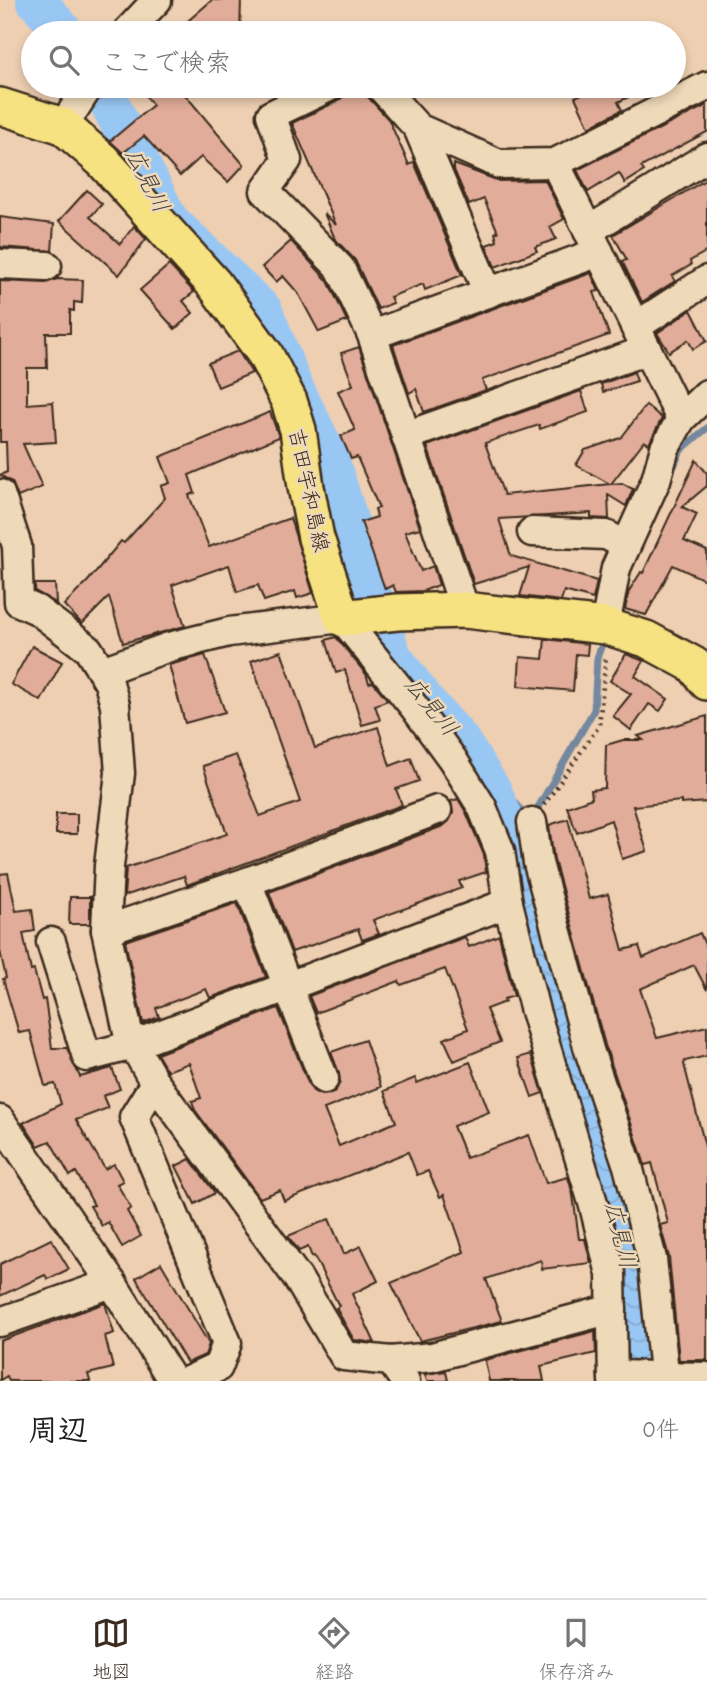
<!DOCTYPE html>
<html lang="ja">
<meta charset="utf-8">
<style>
body{margin:0;font-family:"Comic Neue","Klee One",sans-serif;background:#f6f6f6;color:#202124}
.list{margin:0;padding:0;list-style:none}
h2{display:flex;justify-content:space-between;align-items:center;height:91px;margin:0;padding:0 28px;font-size:30px}
h2 small{font-size:23px;font-weight:400;color:#757577}
.icon{flex:none;width:38px;height:38px;fill:none;stroke:currentColor;stroke-width:2;stroke-linecap:round;stroke-linejoin:round}
.map{position:relative;flex:none;width:707px;height:1381px;overflow:hidden}
.search{position:absolute;background:#fff;box-shadow:0 4px 10px #0003;left:21px;right:21px;top:21px;height:77px;display:flex;align-items:center;gap:18px;box-sizing:border-box;padding:0 24px;border-radius:38px;color:#757577;font-size:26px}
.sheet{height:217px;background:#fff}
nav{display:flex;justify-content:space-around;align-items:center;box-sizing:border-box;height:98px;border-top:2px solid #e0e0e0;background:#fff;font-size:19px;color:#757577}
nav a{display:grid;justify-items:center;gap:4px}
nav .on{color:#3b2a1e}
.map>svg:first-child{display:block}
.water{fill:url(#water-waves);stroke:#73889e;stroke-width:2}
.lines{fill:none;stroke-linecap:round;stroke-linejoin:round}
.stream{stroke:#73889e;stroke-width:7}
.river{stroke:#99c7f4;stroke-width:40}
.building{fill:#e1ac99;stroke:#3b2a1e;stroke-width:2}
.minor-casing{stroke:#3b2a1e;stroke-width:33}
.major-casing{stroke:#3b2a1e;stroke-width:40}
.path{stroke:#3b2a1e;stroke-width:4.5;stroke-dasharray:2 5;stroke-linecap:butt}
.minor{stroke:#eed9b8;stroke-width:28}
.major{stroke:#f7e281;stroke-width:35}
.labels{text-anchor:middle;stroke-width:5;stroke-linejoin:round;paint-order:stroke}
.street-label{font-size:21px;fill:#3b2a1e;stroke:#eed9b8}
.water-label{font-size:23px;font-style:italic;fill:#49423e;stroke:#eed9b8}
</style>
<div class="map">
<svg width="707" height="1381" viewBox="0 0 707 1381">
<defs>
<pattern id="water-waves" width="16" height="10" patternUnits="userSpaceOnUse" patternTransform="scale(1.75)"><rect width="16" height="10" fill="#99c7f4"/><path d="M0 5q4-4 8 0t8 0" fill="none" stroke="#85abd1"/></pattern>
</defs>
<rect width="100%" height="100%" fill="#eecfb2"/>
<filter id="ink" filterUnits="userSpaceOnUse"><feTurbulence type="fractalNoise" baseFrequency=".0143" numOctaves="2"/><feDisplacementMap in="SourceGraphic" scale="14" xChannelSelector="R" yChannelSelector="G"/><feConvolveMatrix kernelMatrix="1 2 1 2 8 2 1 2 1" color-interpolation-filters="sRGB"/></filter>
<g filter="url(#ink)">
<polygon class="water" points="506,787 522,807 524,840 642,1251 653,1381 619,1381 622,1307 487,801"/>
<g class="lines">
<g class="stream">
<polyline points="674,466 681,450 707,428"/>
<polyline points="531,815 537,809 594,710 597,658 605,636"/>
</g>
<g class="river">
<polyline points="36,0 64,33"/>
<polyline points="101,86 169,221 263,311 291,382 329,459 391,655 423,699 458,738 492,791 514,846"/>
</g>
</g>
<g class="building">
<polygon points="212,0 241,0 240,33 174,33"/>
<polygon points="138,86 178,86 244,165 228,182 201,157 180,176 144,136 123,153 110,141 153,105"/>
<polygon points="347,86 364,86 368,97 389,120 409,165 414,162 462,275 425,290 423,284 390,297 393,303 378,309 355,260 335,239 324,213 336,225 292,123 338,101 345,95"/>
<polygon points="600,86 651,86 618,102 622,110 589,127 575,97"/>
<polygon points="707,105 707,132 641,167 644,171 625,183 619,173 588,192 577,170"/>
<polygon points="454,164 499,181 545,180 564,219 550,227 556,239 535,247 537,251 495,267 486,245 497,241 495,233 498,232 484,199 469,205 454,170"/>
<polygon points="707,179 707,251 690,261 691,265 672,276 675,281 642,302 622,261 627,260 613,235"/>
<polygon points="87,190 102,204 90,217 120,244 134,226 146,239 119,275 59,221"/>
<polygon points="0,217 54,224 52,251 0,247"/>
<polygon points="291,241 328,281 347,321 319,332 298,293 283,276 276,282 262,267"/>
<polygon points="169,265 194,292 183,301 193,313 175,329 140,290"/>
<polygon points="591,273 599,291 594,292 609,335 482,380 486,390 424,412 416,389 409,393 393,345"/>
<polygon points="57,279 83,280 82,303 74,302 74,311 70,310 70,333 46,333 47,368 27,368 27,404 53,402 56,442 23,444 42,487 18,497 12,482 0,475 7,472 6,442 0,442 0,281 46,283"/>
<polygon points="691,310 707,341 693,349 688,340 669,352 657,333"/>
<polygon points="359,347 420,528 405,532 421,571 433,566 439,585 423,591 396,592 393,585 385,589 361,522 377,517 375,509 379,508 357,457 351,459 341,436 355,430 338,391 353,385 341,353"/>
<polygon points="238,351 252,373 218,387 208,363"/>
<polygon points="634,372 637,381 603,392 601,384"/>
<polygon points="581,391 588,412 540,429 539,425 485,443 504,495 610,484 576,465 585,450 621,438 646,405 662,418 649,444 644,441 611,484 622,483 633,489 626,506 608,495 609,519 591,518 591,513 499,519 511,556 597,581 593,599 564,591 561,601 520,596 529,567 474,584 427,446"/>
<polygon points="270,412 279,437 189,475 195,493 189,495 209,547 290,518 313,593 297,598 295,591 264,601 258,585 237,592 229,565 172,585 185,626 123,643 109,597 82,624 64,605 88,581 121,541 124,543 165,498 161,486 170,483 160,457"/>
<polygon points="696,460 707,473 707,486 682,507 697,514 684,541 707,551 707,581 673,565 646,615 625,609 629,591 641,572 643,573"/>
<polygon points="35,584 55,584 56,603 35,591"/>
<polygon points="336,637 366,674 369,683 373,682 388,700 375,705 380,720 362,725 345,670 336,673 326,640"/>
<polygon points="545,639 588,644 587,655 576,654 573,691 518,686 520,657 543,659"/>
<polygon points="32,646 62,662 41,701 11,684"/>
<polygon points="281,651 315,748 378,727 390,766 411,758 419,781 396,789 402,805 187,885 184,876 124,896 126,868 227,834 203,766 236,755 260,816 300,802 251,661"/>
<polygon points="626,654 644,661 635,676 668,699 660,711 649,704 631,730 613,716 631,694 610,681"/>
<polygon points="205,655 225,712 185,723 169,665"/>
<polygon points="707,716 707,802 681,804 681,801 633,806 647,851 622,859 611,820 577,833 567,807 592,798 591,790 605,788 606,745 623,740 643,740 638,736"/>
<polygon points="458,799 466,812 484,855 486,872 459,881 462,888 373,920 379,934 362,940 358,929 292,952 269,892 443,826 449,821 453,813 451,801"/>
<rect x="56" y="814" width="21" height="20"/>
<polygon points="568,819 589,899 608,894 623,950 639,946 643,958 700,933 707,949 707,990 694,965 640,989 657,1038 707,1026 707,1056 685,1061 684,1064 707,1154 707,1360 679,1360 669,1257 660,1225 668,1223 652,1163 645,1165 605,1045 554,860 549,825"/>
<polygon points="8,873 16,911 32,909 35,931 23,933 31,971 34,970 42,1000 45,999 52,1048 67,1048 80,1077 112,1068 120,1089 103,1096 108,1108 76,1120 105,1169 114,1164 123,1181 117,1184 131,1208 127,1211 141,1236 122,1247 108,1222 102,1226 90,1206 94,1205 76,1172 70,1176 50,1141 38,1146 23,1123 61,1104 55,1084 45,1086 30,1031 19,1033 3,979 6,978 0,951 0,874"/>
<polygon points="70,897 90,897 90,924 69,924"/>
<polygon points="237,903 266,977 210,998 206,989 156,1008 159,1017 143,1023 125,941"/>
<polygon points="499,935 514,996 504,999 505,1002 486,1009 500,1042 454,1061 444,1039 468,1029 445,969 401,985 399,981 316,1013 309,996 465,937 469,947"/>
<polygon points="278,1008 309,1085 313,1091 321,1095 331,1094 336,1090 340,1082 339,1073 331,1052 365,1040 381,1087 324,1109 339,1146 396,1122 384,1091 415,1078 417,1083 470,1062 489,1112 453,1126 466,1158 529,1135 546,1183 568,1177 573,1195 579,1239 585,1239 591,1263 542,1269 541,1260 486,1279 502,1321 420,1341 391,1283 464,1252 444,1195 440,1197 428,1171 417,1175 408,1152 284,1201 280,1190 260,1198 195,1110 192,1101 201,1098 189,1063 167,1071 157,1054"/>
<polygon points="531,1054 543,1093 532,1097 518,1058"/>
<polygon points="190,1159 215,1193 195,1204 176,1166"/>
<polygon points="329,1219 344,1254 361,1246 378,1281 352,1294 375,1343 354,1340 336,1308 339,1306 314,1256 312,1257 308,1247 299,1251 288,1236"/>
<polygon points="51,1239 69,1269 48,1279 45,1275 0,1296 0,1264"/>
<polygon points="161,1263 209,1344 205,1355 187,1363 136,1278"/>
<polygon points="105,1303 114,1333 105,1336 113,1368 88,1374 90,1381 9,1381 7,1376 0,1380 0,1341"/>
<polygon points="595,1331 596,1353 541,1366 544,1381 489,1381 485,1360"/>
<polygon points="446,1371 448,1381 427,1381 425,1374"/>
</g>
<g class="lines">
<g class="minor-casing">
<g id="minor">
<polyline points="126,33 157,0"/>
<polyline points="331,86 271,115 287,160 265,191 340,268 372,335 465,610"/>
<polyline points="380,86 418,128 499,164 555,163 707,86"/>
<polyline points="63,126 89,86"/>
<polyline points="418,128 488,293"/>
<polyline points="555,163 681,419"/>
<polyline points="588,231 707,157"/>
<polyline points="0,264 47,266"/>
<polyline points="635,327 707,280"/>
<polyline points="372,335 599,252"/>
<polyline points="406,436 647,350"/>
<polyline points="0,494 17,546 19,602 37,610 88,649 109,683 115,705 120,773 109,866 106,930 129,1037 155,1083 297,1277 344,1356 391,1361 405,1381"/>
<polyline points="532,532 606,535 626,545"/>
<polyline points="605,626 616,568 656,480 665,448 681,419 707,394"/>
<polyline points="102,671 169,647 229,632 342,618 415,708 453,760 482,807 500,851 508,903 535,1011 594,1206 611,1274 613,1381"/>
<polyline points="532,822 538,863 589,1050 628,1166 652,1259 665,1381"/>
<polyline points="247,882 324,1079"/>
<polyline points="106,930 247,882 437,810"/>
<polyline points="51,942 87,1057 133,1045 508,903"/>
<polyline points="155,1083 134,1117 227,1343 218,1367 188,1381"/>
<polyline points="0,1120 112,1283 173,1381"/>
<polyline points="0,1322 112,1283"/>
<polyline points="391,1361 432,1357 612,1309"/>
<polyline points="613,1375 707,1377"/>
</g>
</g>
<g class="major-casing">
<polyline id="major" points="0,106 63,126 103,161 214,284 265,354 289,401 298,430 306,487 316,538 342,618 397,612 465,610 605,626 646,639 694,665 707,682"/>
</g>
<polyline class="path" points="544,805 599,726 606,656"/>
<use href="#minor" class="minor"/>
<use href="#major" class="major"/>
</g>
</g>
<g class="labels">
<g class="street-label">
<text transform="translate(309 490) rotate(78)" y="7">吉田宇和島線</text>
</g>
<g class="water-label">
<text transform="translate(148 180) rotate(63)" y="8">広見川</text>
<text transform="translate(432 706) rotate(51)" y="8">広見川</text>
<text transform="translate(621 1235) rotate(76)" y="8">広見川</text>
</g>
</g>
</svg>
<div class="search"><svg class="icon" aria-label="search" viewBox="0 0 24 24"><circle cx="10" cy="10" r="6"/><path d="M15 15l6 6"/></svg>ここで検索</div>
</div>
<section class="sheet">
<h2>周辺<small>0件</small></h2>
<ul class="list">
</ul>
</section>
<nav>
<a class="on"><svg class="icon" aria-label="map" viewBox="0 0 24 24"><path d="M3 6l6-2 6 2 6-2v14l-6 2-6-2-6 2zM9 4v14M15 6v14"/></svg>地図</a>
<a><svg class="icon" aria-label="directions" viewBox="0 0 24 24"><path d="M12 3l9 9-9 9-9-9zM9 14v-3h6M13 9l2 2-2 2"/></svg>経路</a>
<a><svg class="icon" aria-label="saved" viewBox="0 0 24 24"><path d="M7 4h10v16l-5-4-5 4z"/></svg>保存済み</a>
</nav>
